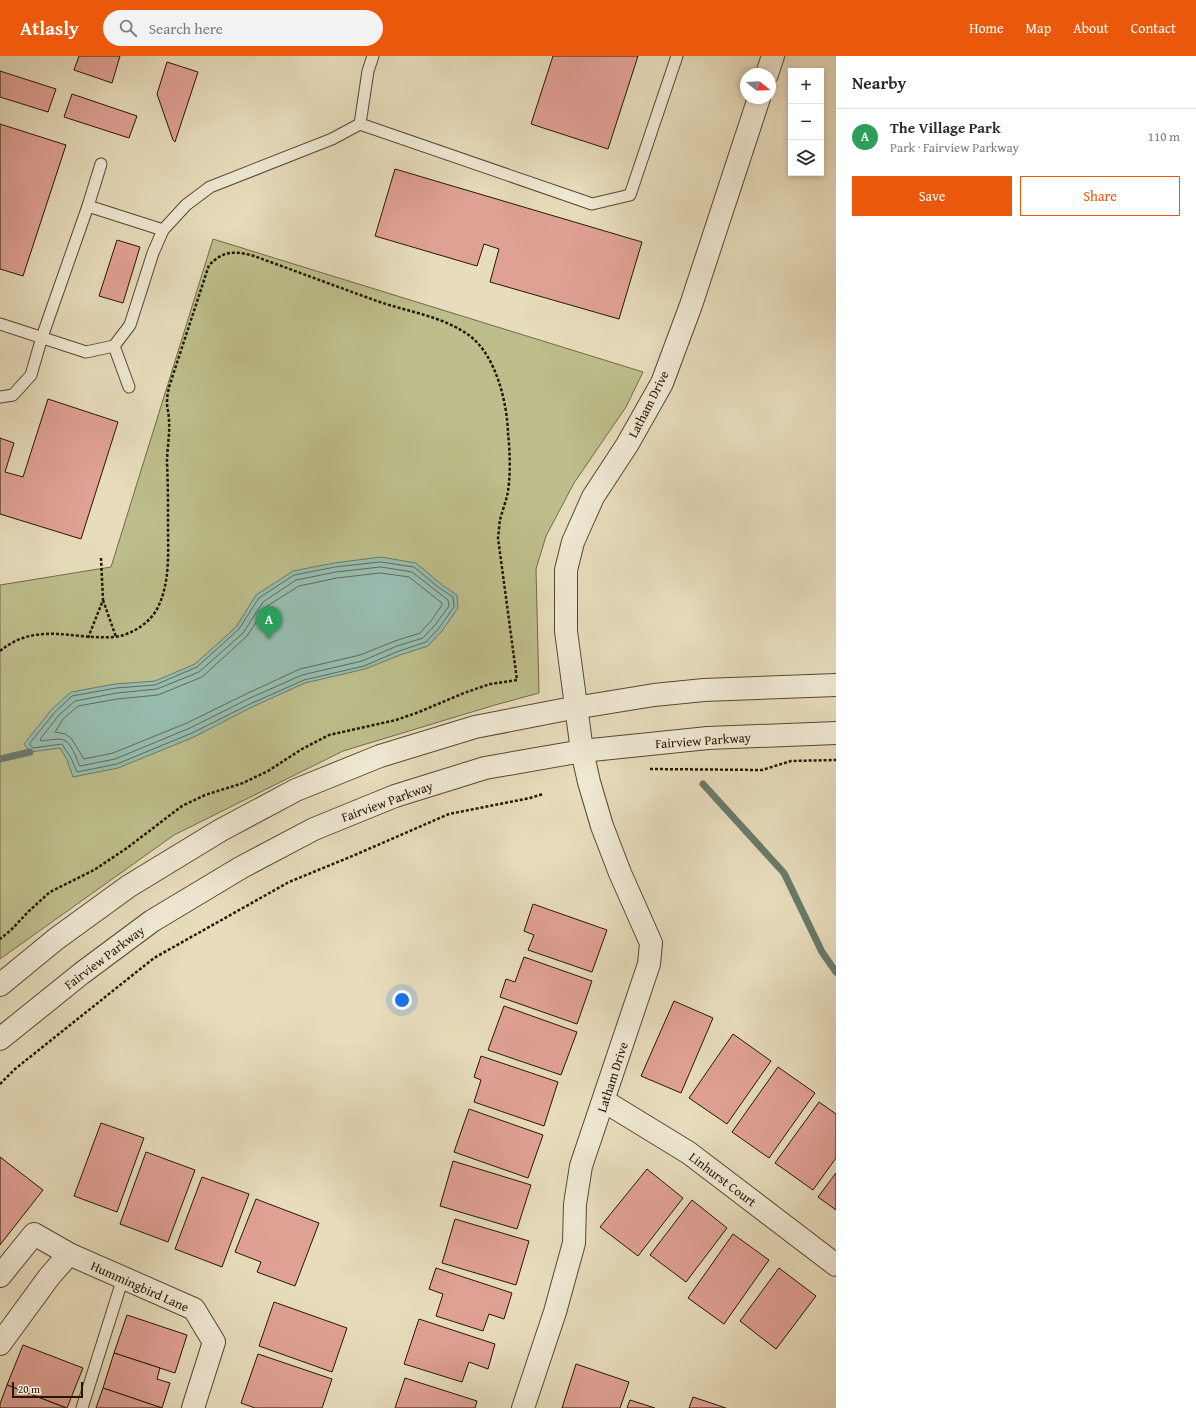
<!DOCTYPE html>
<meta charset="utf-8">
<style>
body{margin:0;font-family:"Gentium Book Plus",serif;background:#f2f2f3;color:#2b2b33}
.controls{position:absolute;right:12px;top:12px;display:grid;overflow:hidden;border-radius:0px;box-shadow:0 2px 6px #0003}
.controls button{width:36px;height:36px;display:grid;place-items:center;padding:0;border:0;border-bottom:1px solid #e1e1e2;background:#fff;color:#2b2b33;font:20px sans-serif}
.compass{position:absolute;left:740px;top:12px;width:36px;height:36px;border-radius:50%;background:#fff;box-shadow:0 2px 6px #0003;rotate:108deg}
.scale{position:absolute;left:12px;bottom:10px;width:71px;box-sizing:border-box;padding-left:4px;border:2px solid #251705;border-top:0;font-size:11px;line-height:14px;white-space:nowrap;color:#251705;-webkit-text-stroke:3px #efe8d3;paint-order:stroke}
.you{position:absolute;left:402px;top:944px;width:14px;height:14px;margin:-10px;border:3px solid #fff;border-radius:50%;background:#1a73e8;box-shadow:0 0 0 6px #1a73e833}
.badge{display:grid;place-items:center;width:26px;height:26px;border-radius:50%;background:#ea580c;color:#fff;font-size:13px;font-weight:700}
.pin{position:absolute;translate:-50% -33px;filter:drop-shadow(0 1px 2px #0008)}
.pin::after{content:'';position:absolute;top:21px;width:14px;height:12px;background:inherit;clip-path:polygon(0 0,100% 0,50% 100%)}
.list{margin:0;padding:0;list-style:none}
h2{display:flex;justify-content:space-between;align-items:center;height:52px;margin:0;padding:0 16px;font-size:17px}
h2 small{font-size:13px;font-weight:400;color:#7c7c81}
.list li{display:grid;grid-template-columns:26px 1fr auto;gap:12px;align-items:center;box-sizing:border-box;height:56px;padding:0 16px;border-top:1px solid #e1e1e2}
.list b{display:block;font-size:15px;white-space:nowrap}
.list p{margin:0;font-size:13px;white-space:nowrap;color:#7c7c81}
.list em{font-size:13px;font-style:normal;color:#7c7c81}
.actions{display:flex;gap:8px;padding:12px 16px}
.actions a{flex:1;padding:9px 0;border:1px solid #ea580c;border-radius:0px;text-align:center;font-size:14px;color:#ea580c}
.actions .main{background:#ea580c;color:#fff}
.icon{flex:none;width:22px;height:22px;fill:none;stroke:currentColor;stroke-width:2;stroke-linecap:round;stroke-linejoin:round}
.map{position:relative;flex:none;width:836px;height:1352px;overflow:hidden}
header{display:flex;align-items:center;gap:24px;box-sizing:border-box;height:56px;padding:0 20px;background:#ea580c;color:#fff}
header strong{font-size:19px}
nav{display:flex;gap:22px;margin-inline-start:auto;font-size:14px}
.search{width:280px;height:36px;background:#f2f2f3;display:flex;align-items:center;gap:10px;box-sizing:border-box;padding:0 14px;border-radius:22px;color:#7c7c81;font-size:15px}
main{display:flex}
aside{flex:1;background:#fff}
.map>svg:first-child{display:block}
.green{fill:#bdbe8b;stroke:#716a48}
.water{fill:#97bcae;stroke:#697a6a}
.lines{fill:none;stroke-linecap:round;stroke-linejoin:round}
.shore{stroke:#5e6a5a;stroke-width:1}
.stream{stroke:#697a6a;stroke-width:7}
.building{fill:#e0a195;stroke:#251705}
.service-casing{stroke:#564832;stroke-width:13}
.minor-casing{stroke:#564832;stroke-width:24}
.tertiary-casing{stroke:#564832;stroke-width:24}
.path{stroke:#251705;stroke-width:2.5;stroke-dasharray:3 2;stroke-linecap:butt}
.service{stroke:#efe8d3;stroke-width:11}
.minor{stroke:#efe8d3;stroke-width:22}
.tertiary{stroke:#efe8d3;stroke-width:22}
.labels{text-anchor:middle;stroke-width:3;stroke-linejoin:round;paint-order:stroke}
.street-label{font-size:13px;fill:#251705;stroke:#efe8d3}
</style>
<header>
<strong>Atlasly</strong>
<div class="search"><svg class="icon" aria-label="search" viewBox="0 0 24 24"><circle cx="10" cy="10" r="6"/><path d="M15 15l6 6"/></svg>Search here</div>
<nav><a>Home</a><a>Map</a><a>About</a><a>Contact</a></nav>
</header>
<main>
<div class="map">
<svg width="836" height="1352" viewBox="0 0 836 1352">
<rect width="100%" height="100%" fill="#e7dcbb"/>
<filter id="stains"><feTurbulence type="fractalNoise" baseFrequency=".005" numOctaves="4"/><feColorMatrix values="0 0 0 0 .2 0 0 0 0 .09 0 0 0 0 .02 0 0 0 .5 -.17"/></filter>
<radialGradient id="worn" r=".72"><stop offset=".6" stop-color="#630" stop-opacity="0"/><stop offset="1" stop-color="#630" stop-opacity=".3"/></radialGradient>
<polygon class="green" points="213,183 643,316 626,351 574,427 546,480 536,513 539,637 495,649 343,695 174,779 0,903 0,529 111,511"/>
<polygon class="water" points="381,501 416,507 441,528 457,539 458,552 442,575 428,590 400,599 365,613 305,627 252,651 194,681 118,712 73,721 67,704 60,692 30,696 24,688 52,653 71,636 115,628 155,625 195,608 236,571 256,539 293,515 334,507"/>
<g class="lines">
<g class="shore">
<polygon points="381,506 414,511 438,531 453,541 454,551 439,572 426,586 399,595 364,610 304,624 250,648 192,677 117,708 77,716 71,702 62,688 33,692 30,689 30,687 55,656 72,640 116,632 155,629 197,611 239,573 259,542 294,519 335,511"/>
<path d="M381 511 412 516 448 544 449 550 435 569 423 582 397 590 362 605 302 619 248 643 190 672 115 703 80 710C78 707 77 704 76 701 67 680 63 682 42 685L40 684 41 682 59 659 75 645 117 637 157 633 199 616 243 577 263 546 296 524 336 516Z"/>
<polygon points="381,517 409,521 442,547 442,549 431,565 420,577 395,585 360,599 300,613 246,638 187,667 113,697 84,703 71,682 65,678 55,676 63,663 78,650 117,643 158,639 202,621 247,580 267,550 299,530 337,522"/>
</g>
<g class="stream">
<polyline points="0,703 30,696"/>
<polyline points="703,728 784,817 822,896 836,916"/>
</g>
</g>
<g class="building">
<polygon points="79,0 120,0 112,27 74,14"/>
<polygon points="553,0 638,0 608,93 531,68"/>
<polygon points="167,6 198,16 175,86 173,84 157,38"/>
<polygon points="0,15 56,33 48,56 0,41"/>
<polygon points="72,38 137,60 129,82 64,61"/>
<polygon points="0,68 66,89 23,220 0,213"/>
<polygon points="395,113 642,186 619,263 490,226 499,193 484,188 477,210 375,180"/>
<polygon points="117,184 140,191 123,247 99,240"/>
<polygon points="48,343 118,366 81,483 0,458 0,382 14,387 5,416 23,421"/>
<polygon points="533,848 607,874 592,916 528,894 534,879 524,875"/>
<polygon points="524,901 592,925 577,968 500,941 506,923 515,926"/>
<polygon points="674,945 713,962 681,1037 641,1020"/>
<polygon points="504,950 577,976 561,1019 488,994"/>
<polygon points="733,978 771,1005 727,1068 689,1042"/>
<polygon points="481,1000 558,1026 544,1070 474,1046 481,1024 474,1021"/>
<polygon points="778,1011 815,1037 769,1102 732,1076"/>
<polygon points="819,1046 836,1058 836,1102 813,1134 775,1107"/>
<polygon points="469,1053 543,1079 528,1122 454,1096"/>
<polygon points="101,1067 144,1082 117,1156 74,1140"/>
<polygon points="146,1096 195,1114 168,1186 120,1168"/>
<polygon points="0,1101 43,1134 0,1189"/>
<polygon points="453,1105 531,1129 517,1173 440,1150"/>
<polygon points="647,1113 683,1142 638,1200 600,1171"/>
<polygon points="836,1117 836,1154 818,1141"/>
<polygon points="202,1121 249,1138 222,1211 175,1193"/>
<polygon points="256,1143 319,1167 295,1230 257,1216 261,1206 235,1196"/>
<polygon points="692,1144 727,1172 686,1226 650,1199"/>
<polygon points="455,1163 529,1185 516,1229 442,1207"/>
<polygon points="733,1178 769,1204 724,1268 688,1242"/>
<polygon points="436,1212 512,1237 504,1263 489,1258 483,1275 436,1260 443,1238 429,1233"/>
<polygon points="779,1212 816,1240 776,1293 740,1265"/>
<polygon points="274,1246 347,1272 332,1316 259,1290"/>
<polygon points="127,1259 187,1279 175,1317 114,1297"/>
<polygon points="419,1263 495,1288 488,1313 469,1306 462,1326 404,1308"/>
<polygon points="23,1289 83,1312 67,1352 7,1329"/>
<polygon points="114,1297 160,1312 157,1323 170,1327 162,1352 103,1332"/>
<polygon points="258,1298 332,1323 322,1352 255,1352 241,1347"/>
<polygon points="576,1308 629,1326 620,1352 562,1352"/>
<polygon points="405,1322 477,1345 475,1352 395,1352"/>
<polygon points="7,1329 66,1352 0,1352 0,1348"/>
<polygon points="103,1332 162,1352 96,1352"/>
<polygon points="693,1341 726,1352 689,1352"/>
<polygon points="630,1344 655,1352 627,1352"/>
</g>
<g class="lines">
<g class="service-casing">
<g id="service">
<polyline points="360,68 592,148 630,139 677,0"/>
<polyline points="88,150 101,108"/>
<polyline points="0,268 86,296 114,290 130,269 153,197 163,174 186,149 210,131 332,83 360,68 368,15 373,0"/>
<polyline points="114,290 129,331"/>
<polyline points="0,341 13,339 31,319 42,281 88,150 163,174"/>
<polyline points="82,1352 123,1222"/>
</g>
</g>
<g class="minor-casing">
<g id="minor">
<polyline points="767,18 773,0"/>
<polyline points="604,1045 689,1097 836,1209"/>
<polyline points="0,1220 34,1178 69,1198 194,1253 214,1286 193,1352"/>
<polyline points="0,1288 49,1221 69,1198"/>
<polyline points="523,1352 555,1256 574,1187 575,1148 581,1110 649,908 651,887 620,817 602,770 589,726 582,695 566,575 566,514 573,486 593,441 627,389 662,327 691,249 759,42"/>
</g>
</g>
<g class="tertiary-casing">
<g id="tertiary">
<polyline points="0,929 56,883 129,830 221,774 296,734 380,700 475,671 562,654 654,639 704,634 836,629"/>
<polyline points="0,983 82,917 152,865 242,811 314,773 395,740 485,712 582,695 708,682 836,677"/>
</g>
</g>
<g class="path">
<polyline points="103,544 116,581"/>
<polyline points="88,582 103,544 101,502"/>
<path d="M0 595C37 565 72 584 114 581 132 579 152 566 159 549 170 524 168 497 168 471 168 449 168 428 167 407 167 393 170 378 169 364 169 358 167 352 167 346 167 341 168 336 169 331L209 209C224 195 232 195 251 199 293 214 335 230 377 245 408 256 443 260 470 280 496 300 507 346 508 377 510 396 511 422 507 440 505 448 502 456 500 464 499 469 499 476 498 482L517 624 490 628 464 637 419 656 396 664 329 679 302 693 268 715 243 727 205 739 182 750 127 792 94 814 50 836 29 855 11 874 0 883"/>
<polyline points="650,713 762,714 791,705 836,704"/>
<polyline points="0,1028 15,1013 154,902 289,826 350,801 449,758 530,742 543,738"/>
</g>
<use href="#service" class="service"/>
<use href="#minor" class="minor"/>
<use href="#tertiary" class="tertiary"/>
</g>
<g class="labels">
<g class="street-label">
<text transform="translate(648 348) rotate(-63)" y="5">Latham Drive</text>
<text transform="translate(703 684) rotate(-4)" y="5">Fairview Parkway</text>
<text transform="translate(387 745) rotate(-20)" y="5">Fairview Parkway</text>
<text transform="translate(104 901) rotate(-37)" y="5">Fairview Parkway</text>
<text transform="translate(612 1021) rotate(-72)" y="5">Latham Drive</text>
<text transform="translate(723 1123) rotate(37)" y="5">Linhurst Court</text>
<text transform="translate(140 1230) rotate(24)" y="5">Hummingbird Lane</text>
</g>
</g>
<rect width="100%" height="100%" filter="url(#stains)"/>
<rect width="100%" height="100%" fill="url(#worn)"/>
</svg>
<div class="controls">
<button>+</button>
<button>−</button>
<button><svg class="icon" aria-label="layers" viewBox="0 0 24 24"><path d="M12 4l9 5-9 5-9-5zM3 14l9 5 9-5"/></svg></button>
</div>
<svg class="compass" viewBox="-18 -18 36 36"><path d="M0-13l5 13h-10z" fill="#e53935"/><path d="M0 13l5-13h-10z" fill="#7c7c81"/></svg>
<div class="scale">20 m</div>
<div class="you"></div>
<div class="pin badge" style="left:269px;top:583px;background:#2e9e5b">A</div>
</div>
<aside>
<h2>Nearby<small></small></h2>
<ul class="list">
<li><span class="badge" style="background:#2e9e5b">A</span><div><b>The Village Park</b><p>Park · Fairview Parkway</p></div><em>110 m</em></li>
</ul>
<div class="actions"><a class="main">Save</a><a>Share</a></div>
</aside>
</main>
